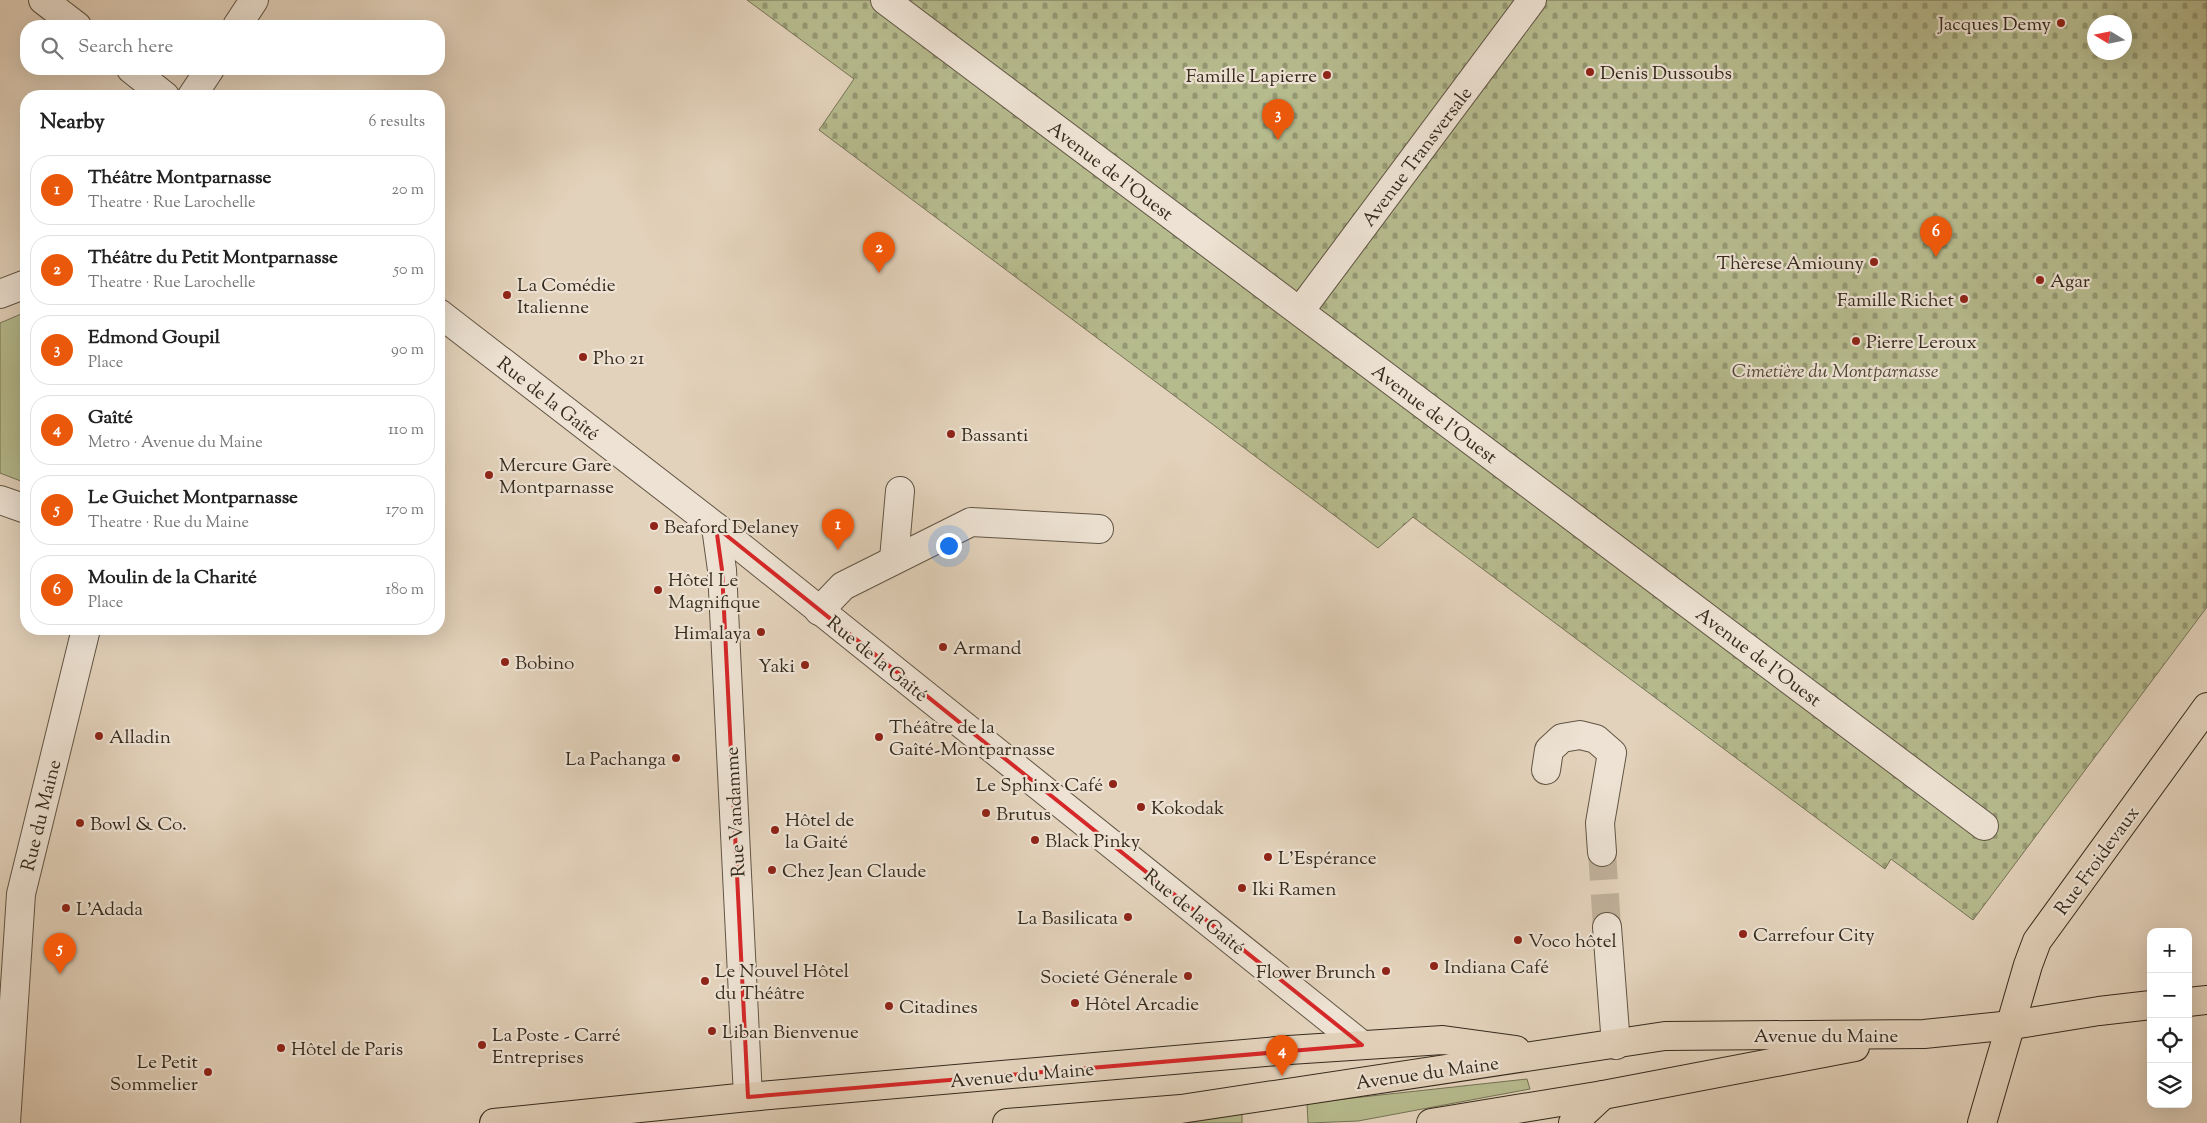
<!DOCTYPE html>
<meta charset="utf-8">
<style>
body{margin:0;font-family:"Sorts Mill Goudy",serif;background:#f2f2f2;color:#222}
.controls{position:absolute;right:15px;bottom:15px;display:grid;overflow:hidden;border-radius:10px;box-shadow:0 5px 20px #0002}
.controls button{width:45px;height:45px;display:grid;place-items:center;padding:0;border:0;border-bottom:1px solid #e0e0e0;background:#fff;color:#222;font:25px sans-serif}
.compass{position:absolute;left:2087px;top:15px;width:45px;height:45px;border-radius:50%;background:#fff;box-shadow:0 5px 20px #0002;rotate:280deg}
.you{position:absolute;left:948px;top:545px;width:18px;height:18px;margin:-12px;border:4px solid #fff;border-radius:50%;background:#1a73e8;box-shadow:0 0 0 8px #1a73e833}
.badge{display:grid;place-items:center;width:32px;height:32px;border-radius:50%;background:#ea580c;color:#fff;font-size:16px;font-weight:700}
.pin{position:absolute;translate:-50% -41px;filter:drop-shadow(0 1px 2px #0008)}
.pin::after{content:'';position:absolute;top:26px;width:18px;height:15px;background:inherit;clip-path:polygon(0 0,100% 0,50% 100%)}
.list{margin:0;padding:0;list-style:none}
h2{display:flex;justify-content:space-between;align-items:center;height:65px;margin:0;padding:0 20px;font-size:21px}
h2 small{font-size:16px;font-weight:400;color:#767676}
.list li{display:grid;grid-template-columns:32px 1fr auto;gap:15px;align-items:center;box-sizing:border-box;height:70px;margin:0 10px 10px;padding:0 10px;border:1px solid #e0e0e0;border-radius:20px}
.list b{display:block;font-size:19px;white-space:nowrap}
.list p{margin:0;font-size:16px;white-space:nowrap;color:#767676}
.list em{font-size:16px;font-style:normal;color:#767676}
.icon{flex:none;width:28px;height:28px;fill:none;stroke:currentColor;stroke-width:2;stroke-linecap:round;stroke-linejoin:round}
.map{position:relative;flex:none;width:2207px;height:1123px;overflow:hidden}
.search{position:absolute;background:#fff;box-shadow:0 5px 20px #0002;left:20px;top:20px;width:425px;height:55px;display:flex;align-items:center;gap:12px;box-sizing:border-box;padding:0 18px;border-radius:20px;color:#767676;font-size:19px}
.panel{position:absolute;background:#fff;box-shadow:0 5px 20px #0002;left:20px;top:90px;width:425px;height:545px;border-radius:20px}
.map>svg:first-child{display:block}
.green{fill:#b6bb8e;stroke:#767356}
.cemetery{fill:url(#cemetery-stones);stroke:#767356;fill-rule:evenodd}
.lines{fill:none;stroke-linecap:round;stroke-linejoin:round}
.minor-tunnel{stroke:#c0b19b;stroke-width:28;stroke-dasharray:28 14;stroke-linecap:butt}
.minor-casing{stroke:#615544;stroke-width:30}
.major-casing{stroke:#362b1d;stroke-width:30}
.minor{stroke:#ede2d3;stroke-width:28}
.major{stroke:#e3d2bb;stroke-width:28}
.marked{fill:none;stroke:#d62828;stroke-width:4;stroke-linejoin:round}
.poi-dot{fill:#8f2418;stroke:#ede2d3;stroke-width:2}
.labels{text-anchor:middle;stroke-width:4.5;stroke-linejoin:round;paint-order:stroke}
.poi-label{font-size:19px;fill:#362b1d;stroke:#ede2d3;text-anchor:start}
.street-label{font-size:19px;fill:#362b1d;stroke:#ede2d3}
.park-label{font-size:19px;font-style:italic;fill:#504834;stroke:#ede2d3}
</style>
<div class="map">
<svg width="2207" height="1123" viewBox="0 0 2207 1123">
<defs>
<pattern id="cemetery-stones" width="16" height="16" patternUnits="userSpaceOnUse" patternTransform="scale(1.25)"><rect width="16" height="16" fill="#b6bb8e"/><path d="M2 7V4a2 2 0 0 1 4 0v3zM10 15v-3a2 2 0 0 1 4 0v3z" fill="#959873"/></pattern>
</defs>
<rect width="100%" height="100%" fill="#e3d2bb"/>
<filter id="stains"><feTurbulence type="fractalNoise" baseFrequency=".004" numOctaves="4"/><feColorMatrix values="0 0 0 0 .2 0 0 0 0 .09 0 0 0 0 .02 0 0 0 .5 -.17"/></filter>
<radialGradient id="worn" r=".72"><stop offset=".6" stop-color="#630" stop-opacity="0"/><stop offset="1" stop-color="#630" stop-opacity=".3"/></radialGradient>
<g class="green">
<polygon points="26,312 26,483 0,473 0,323"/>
<polygon points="1527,1079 1530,1089 1358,1121 1308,1123 1307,1103"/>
<polygon points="1242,1111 1242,1123 1124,1123"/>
</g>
<path class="cemetery" d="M747 0H2207V607L1973 920 1891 859 1885 869 1413 517 1378 548 819 130 854 79ZM2094 22H2124V52H2094Z"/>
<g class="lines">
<polyline class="minor-tunnel" points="1602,852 1607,927"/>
<g class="minor-casing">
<g id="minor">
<polyline points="43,0 77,26"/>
<polyline points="885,0 1984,826"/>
<polyline points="237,26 254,0"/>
<polyline points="131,69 165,96"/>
<polyline points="192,96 210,69"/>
<polyline points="0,294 26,284"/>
<polyline points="1300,311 1532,0"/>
<polyline points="439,313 716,527 1362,1045"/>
<polyline points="0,500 26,509"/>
<polyline points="716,527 722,570 748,1097"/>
<polyline points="894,559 900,491"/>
<polyline points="819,611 843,586 971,522 1099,529"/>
<polyline points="1546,770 1549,750 1562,738 1580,735 1596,739 1612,753 1600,823 1602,852"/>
<polyline points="1607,927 1616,1045"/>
<polyline points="6,1123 21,894 86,629"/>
</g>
</g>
<g class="major-casing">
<g id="major">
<polyline points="2188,1002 2207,1000"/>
<polyline points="494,1123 748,1097 1289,1050 1443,1040 1516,1050"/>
<polyline points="1007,1123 1181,1109 1665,1036 1924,1034 2012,1025 2099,1011 2151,1005"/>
<polyline points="1431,1123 1603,1095 1855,1047"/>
<polyline points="1573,1123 1603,1095"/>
<polyline points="1982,1123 2028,965 2037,941 2207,707"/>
</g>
</g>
<use href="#minor" class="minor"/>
<use href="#major" class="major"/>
</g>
<path class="marked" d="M716 527 1362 1045 748 1097 722 570Z"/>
<g class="poi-dot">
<circle cx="2061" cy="23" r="5"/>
<circle cx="1590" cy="72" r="5"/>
<circle cx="1327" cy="75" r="5"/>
<circle cx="1874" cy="262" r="5"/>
<circle cx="2040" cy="280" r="5"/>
<circle cx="507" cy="295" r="5"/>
<circle cx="1964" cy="299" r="5"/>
<circle cx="1856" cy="341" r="5"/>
<circle cx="583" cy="357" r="5"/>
<circle cx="951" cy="434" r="5"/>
<circle cx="489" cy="475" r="5"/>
<circle cx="654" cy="526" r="5"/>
<circle cx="658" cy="590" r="5"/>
<circle cx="761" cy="632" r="5"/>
<circle cx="943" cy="647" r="5"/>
<circle cx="505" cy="662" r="5"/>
<circle cx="805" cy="665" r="5"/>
<circle cx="99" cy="736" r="5"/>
<circle cx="879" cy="737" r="5"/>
<circle cx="676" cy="758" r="5"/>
<circle cx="1113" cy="784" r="5"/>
<circle cx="1141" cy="807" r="5"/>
<circle cx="986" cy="813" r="5"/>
<circle cx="80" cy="823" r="5"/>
<circle cx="775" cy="830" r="5"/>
<circle cx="1035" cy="840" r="5"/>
<circle cx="1268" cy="857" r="5"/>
<circle cx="772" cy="870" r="5"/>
<circle cx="1242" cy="888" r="5"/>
<circle cx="66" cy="908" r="5"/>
<circle cx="1128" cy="917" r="5"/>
<circle cx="1743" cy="934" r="5"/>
<circle cx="1518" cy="940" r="5"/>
<circle cx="1434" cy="966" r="5"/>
<circle cx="1386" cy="971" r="5"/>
<circle cx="1188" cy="976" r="5"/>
<circle cx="705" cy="981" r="5"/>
<circle cx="1075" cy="1003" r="5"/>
<circle cx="889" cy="1006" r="5"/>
<circle cx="712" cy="1031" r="5"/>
<circle cx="482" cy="1045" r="5"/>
<circle cx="281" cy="1048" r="5"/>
<circle cx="208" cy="1072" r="5"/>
</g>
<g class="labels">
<g class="poi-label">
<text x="2051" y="30" text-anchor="end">Jacques Demy</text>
<text x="1600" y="79">Denis Dussoubs</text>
<text x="1317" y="82" text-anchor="end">Famille Lapierre</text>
<text x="1864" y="269" text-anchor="end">Thèrese Amiouny</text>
<text x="2050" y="287">Agar</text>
<text x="517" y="291">La Comédie<tspan x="517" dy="22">Italienne</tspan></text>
<text x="1954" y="306" text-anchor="end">Famille Richet</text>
<text x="1866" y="348">Pierre Leroux</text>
<text x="593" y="364">Pho 21</text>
<text x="961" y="441">Bassanti</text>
<text x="499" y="471">Mercure Gare<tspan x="499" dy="22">Montparnasse</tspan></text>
<text x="664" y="533">Beaford Delaney</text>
<text x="668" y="586">Hôtel Le<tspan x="668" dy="22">Magnifique</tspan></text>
<text x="751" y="639" text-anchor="end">Himalaya</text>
<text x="953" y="654">Armand</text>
<text x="515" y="669">Bobino</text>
<text x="795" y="672" text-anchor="end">Yaki</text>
<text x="889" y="733">Théâtre de la<tspan x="889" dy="22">Gaîté-Montparnasse</tspan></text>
<text x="109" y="743">Alladin</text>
<text x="666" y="765" text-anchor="end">La Pachanga</text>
<text x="1103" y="791" text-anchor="end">Le Sphinx Café</text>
<text x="1151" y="814">Kokodak</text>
<text x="996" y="820">Brutus</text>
<text x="785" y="826">Hôtel de<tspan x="785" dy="22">la Gaité</tspan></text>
<text x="90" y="830">Bowl &amp; Co.</text>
<text x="1045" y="847">Black Pinky</text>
<text x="1278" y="864">L'Espérance</text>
<text x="782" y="877">Chez Jean Claude</text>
<text x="1252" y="895">Iki Ramen</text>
<text x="76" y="915">L'Adada</text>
<text x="1118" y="924" text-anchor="end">La Basilicata</text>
<text x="1753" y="941">Carrefour City</text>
<text x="1528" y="947">Voco hôtel</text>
<text x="1444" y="973">Indiana Café</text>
<text x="715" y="977">Le Nouvel Hôtel<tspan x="715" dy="22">du Théâtre</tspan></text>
<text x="1376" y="978" text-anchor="end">Flower Brunch</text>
<text x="1178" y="983" text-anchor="end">Societé Génerale</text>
<text x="1085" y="1010">Hôtel Arcadie</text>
<text x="899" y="1013">Citadines</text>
<text x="722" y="1038">Liban Bienvenue</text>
<text x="492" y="1041">La Poste - Carré<tspan x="492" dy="22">Entreprises</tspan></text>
<text x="291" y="1055">Hôtel de Paris</text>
<text x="198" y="1068" text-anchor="end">Le Petit<tspan x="198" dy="22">Sommelier</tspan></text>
</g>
<g class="street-label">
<text transform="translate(1416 156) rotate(-53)" y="7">Avenue Transversale</text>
<text transform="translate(1111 170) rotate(37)" y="7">Avenue de l'Ouest</text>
<text transform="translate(549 398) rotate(38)" y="7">Rue de la Gaîté</text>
<text transform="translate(1435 413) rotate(37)" y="7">Avenue de l'Ouest</text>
<text transform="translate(1759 656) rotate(37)" y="7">Avenue de l'Ouest</text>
<text transform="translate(878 658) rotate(39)" y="7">Rue de la Gaîté</text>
<text transform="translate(734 812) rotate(-93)" y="7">Rue Vandamme</text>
<text transform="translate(40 815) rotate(-76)" y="7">Rue du Maine</text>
<text transform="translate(2096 860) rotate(-54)" y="7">Rue Froidevaux</text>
<text transform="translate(1195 911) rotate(39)" y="7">Rue de la Gaîté</text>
<text x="1826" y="1042">Avenue du Maine</text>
<text transform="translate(1427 1072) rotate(-8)" y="7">Avenue du Maine</text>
<text transform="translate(1022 1074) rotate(-5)" y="7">Avenue du Maine</text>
</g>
<g class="park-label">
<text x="1835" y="377">Cimetière du Montparnasse</text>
</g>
</g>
<rect width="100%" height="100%" filter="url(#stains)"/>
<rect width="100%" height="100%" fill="url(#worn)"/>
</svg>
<div class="controls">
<button>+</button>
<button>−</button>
<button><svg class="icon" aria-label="locate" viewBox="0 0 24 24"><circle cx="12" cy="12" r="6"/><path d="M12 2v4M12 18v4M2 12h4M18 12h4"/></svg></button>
<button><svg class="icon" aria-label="layers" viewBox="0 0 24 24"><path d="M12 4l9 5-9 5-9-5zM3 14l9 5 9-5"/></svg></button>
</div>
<svg class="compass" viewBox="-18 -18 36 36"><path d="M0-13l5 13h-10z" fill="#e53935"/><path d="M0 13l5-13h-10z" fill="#767676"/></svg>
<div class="you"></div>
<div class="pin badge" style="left:838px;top:550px">1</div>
<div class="pin badge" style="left:879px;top:273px">2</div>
<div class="pin badge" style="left:1278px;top:140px">3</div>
<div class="pin badge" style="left:1282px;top:1076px">4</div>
<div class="pin badge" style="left:60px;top:974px">5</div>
<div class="pin badge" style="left:1936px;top:257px">6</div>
<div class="search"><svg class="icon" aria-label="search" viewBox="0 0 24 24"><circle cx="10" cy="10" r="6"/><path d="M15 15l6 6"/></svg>Search here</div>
<section class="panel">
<h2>Nearby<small>6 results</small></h2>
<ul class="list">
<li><span class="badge">1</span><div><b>Théâtre Montparnasse</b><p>Theatre · Rue Larochelle</p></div><em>20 m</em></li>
<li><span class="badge">2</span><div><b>Théâtre du Petit Montparnasse</b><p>Theatre · Rue Larochelle</p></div><em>50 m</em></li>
<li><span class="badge">3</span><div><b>Edmond Goupil</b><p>Place</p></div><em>90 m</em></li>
<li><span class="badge">4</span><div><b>Gaîté</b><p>Metro · Avenue du Maine</p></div><em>110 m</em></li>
<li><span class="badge">5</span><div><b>Le Guichet Montparnasse</b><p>Theatre · Rue du Maine</p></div><em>170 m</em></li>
<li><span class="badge">6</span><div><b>Moulin de la Charité</b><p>Place</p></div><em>180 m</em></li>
</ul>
</section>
</div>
